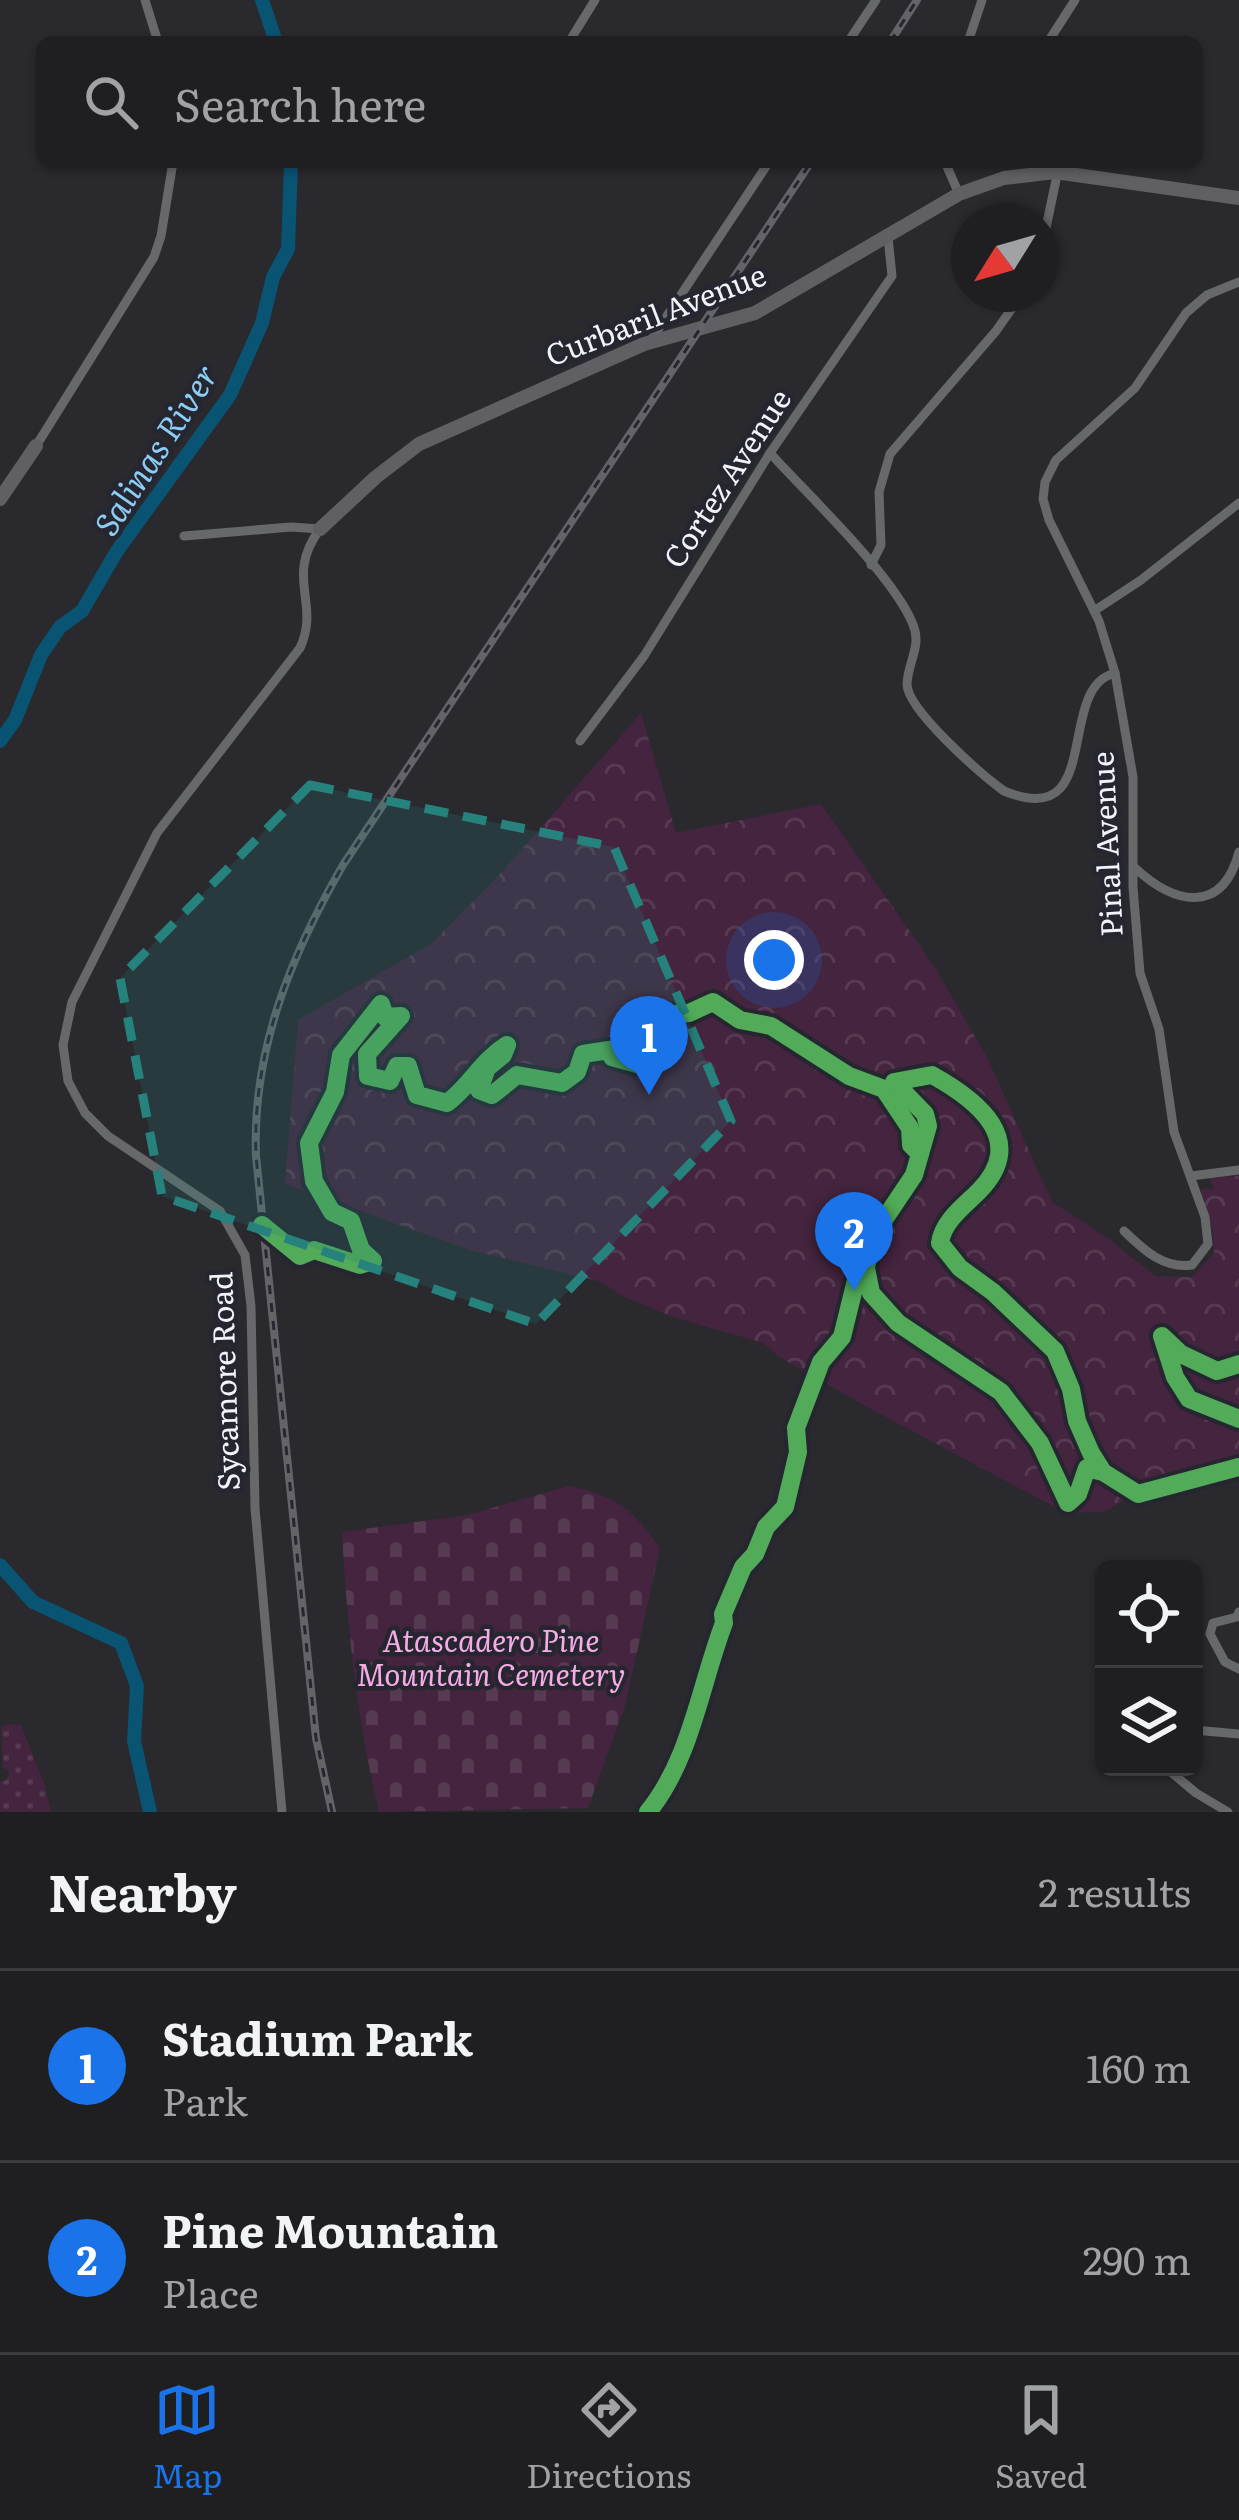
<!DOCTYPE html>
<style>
body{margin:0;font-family:Literata,serif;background:#2c2c2f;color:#f1f3f6}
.controls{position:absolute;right:36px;bottom:36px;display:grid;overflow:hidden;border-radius:18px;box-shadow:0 3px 9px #0004}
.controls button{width:108px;height:108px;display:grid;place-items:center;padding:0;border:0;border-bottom:3px solid #3c3d40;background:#1f1f22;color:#f1f3f6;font:60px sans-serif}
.compass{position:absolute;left:951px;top:204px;width:108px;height:108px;border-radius:50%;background:#1f1f22;box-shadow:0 3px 9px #0004;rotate:233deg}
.you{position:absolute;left:774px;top:960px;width:42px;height:42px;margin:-30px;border:9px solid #fff;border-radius:50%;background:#1a73e8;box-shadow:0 0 0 18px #1a73e833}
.badge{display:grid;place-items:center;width:78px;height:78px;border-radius:50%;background:#1a73e8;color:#fff;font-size:39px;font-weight:700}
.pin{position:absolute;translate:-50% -99px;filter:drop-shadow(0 3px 6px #0008)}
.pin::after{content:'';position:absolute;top:63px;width:42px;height:36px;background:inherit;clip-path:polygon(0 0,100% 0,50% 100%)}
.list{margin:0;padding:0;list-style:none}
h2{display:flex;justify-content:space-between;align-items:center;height:156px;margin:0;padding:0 48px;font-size:51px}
h2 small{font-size:39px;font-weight:400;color:#a1a2a5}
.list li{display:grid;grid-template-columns:78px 1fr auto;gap:36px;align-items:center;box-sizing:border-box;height:192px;padding:0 48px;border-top:3px solid #3c3d40}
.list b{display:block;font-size:45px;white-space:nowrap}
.list p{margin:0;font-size:39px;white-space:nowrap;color:#a1a2a5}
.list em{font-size:39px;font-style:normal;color:#a1a2a5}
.icon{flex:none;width:66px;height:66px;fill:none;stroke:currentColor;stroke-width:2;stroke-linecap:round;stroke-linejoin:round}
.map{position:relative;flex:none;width:1239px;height:1812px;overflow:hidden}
.search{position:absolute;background:#1f1f22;box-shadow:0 3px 9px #0004;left:36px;right:36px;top:36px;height:132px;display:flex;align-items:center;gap:30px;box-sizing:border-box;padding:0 42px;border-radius:18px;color:#a1a2a5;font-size:45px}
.sheet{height:540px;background:#1f1f22}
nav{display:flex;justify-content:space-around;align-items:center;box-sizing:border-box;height:168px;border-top:3px solid #3c3d40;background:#1f1f22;font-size:33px;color:#a1a2a5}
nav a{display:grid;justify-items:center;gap:6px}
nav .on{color:#1a73e8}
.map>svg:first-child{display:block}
.grass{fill:url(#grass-dots)}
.cemetery{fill:url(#cemetery-stones)}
.park{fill:url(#park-crowns)}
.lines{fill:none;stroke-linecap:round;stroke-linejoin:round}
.river{stroke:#095373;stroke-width:14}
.street{stroke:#67686a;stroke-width:9}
.secondary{stroke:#606064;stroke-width:14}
.rail-casing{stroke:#646468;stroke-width:8}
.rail{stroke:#262631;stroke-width:3;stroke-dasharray:9;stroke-linecap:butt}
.cycleway-casing{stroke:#262631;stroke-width:26}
.cycleway{stroke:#51ab58;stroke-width:18}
.marked{fill:#26827c;fill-opacity:0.2;stroke:#26827c;stroke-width:9;stroke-dasharray:24 15;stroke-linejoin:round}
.labels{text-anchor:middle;stroke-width:9;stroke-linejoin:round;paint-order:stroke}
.street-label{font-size:30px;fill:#f3f3fb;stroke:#262631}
.park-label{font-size:30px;font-style:italic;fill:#f5abe4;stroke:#262631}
.water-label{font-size:33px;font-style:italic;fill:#8ccdf3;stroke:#262631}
</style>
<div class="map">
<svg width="1239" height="1812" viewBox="0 0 1239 1812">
<defs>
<pattern id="grass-dots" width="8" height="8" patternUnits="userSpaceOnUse" patternTransform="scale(3)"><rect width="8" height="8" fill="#44243e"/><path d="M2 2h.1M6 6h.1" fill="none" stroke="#563a51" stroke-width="1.8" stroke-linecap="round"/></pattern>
<pattern id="cemetery-stones" width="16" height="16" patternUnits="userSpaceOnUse" patternTransform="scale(3)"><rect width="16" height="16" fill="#44243e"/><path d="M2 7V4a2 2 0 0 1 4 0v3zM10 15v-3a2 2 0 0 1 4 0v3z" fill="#563a51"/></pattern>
<pattern id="park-crowns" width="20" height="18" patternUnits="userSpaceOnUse" patternTransform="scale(3)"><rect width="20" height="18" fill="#44243e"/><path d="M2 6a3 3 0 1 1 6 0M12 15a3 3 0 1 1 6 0" fill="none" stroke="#563a51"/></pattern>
</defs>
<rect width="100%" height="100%" fill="#29292e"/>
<polygon class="grass" points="5,1724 21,1725 45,1786 51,1812 0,1812 0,1782 7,1780 9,1770 3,1768 1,1728"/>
<path class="cemetery" d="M569 1486C617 1496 632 1509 660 1548L625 1706 588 1808 379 1812C357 1719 347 1628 342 1532L467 1515Z"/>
<polygon class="park" points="641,713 676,833 821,804 934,966 987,1057 1052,1202 1109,1239 1155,1276 1192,1277 1214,1253 1213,1232 1201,1189 1214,1189 1210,1178 1239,1176 1239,1469 1135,1494 1104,1512 1066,1513 871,1409 778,1356 763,1343 670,1316 622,1296 602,1282 470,1250 285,1184 298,1020 431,944 502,872"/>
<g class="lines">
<g class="river">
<polyline points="262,0 276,42"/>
<polyline points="0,741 15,720 41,655 60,627 82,611 117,551 230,395 262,323 273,277 288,249 291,162"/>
<polyline points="0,1565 33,1602 121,1643 137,1686 134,1741 150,1812"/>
</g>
<g class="street">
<polyline points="145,0 158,42"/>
<polyline points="569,42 595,0"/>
<polyline points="848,42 876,0"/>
<polyline points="968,42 982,0"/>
<polyline points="1048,42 1075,0"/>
<polyline points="945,162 959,194"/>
<polyline points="1041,252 1056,180 1051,162"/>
<polyline points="649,343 769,162"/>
<polyline points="36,446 154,257 161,236 173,162"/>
<path d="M770 453C809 496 890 572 912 622 923 646 908 660 907 684 907 710 982 775 1004 791 1106 833 1054 688 1115 673"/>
<polyline points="184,536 291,527 320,529"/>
<polyline points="871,565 881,545 879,492 890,454 996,331 1022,294"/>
<polyline points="1094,611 1141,580 1239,503"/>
<polyline points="580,741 644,656 770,453 892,276 888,237"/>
<path d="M1135 868C1174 904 1222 916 1239 852"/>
<polyline points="1191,1176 1239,1170"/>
<path d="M1124 1231C1144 1250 1163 1269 1192 1265L1208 1244 1205 1217 1174 1132 1159 1029 1140 973 1133 887V777L1115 673 1099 621 1049 520 1043 499 1045 482 1056 460 1135 388 1186 313 1207 295 1239 282"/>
<polyline points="1239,1612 1237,1617 1213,1623 1210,1634 1225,1662 1239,1669"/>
<polyline points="1194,1730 1239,1734"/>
<polyline points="1165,1767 1196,1793 1228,1812"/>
<path d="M282 1812 255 1508 251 1306 245 1255 220 1211 108 1136 85 1113 68 1081 63 1045 72 1002 157 833 300 648C321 603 284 577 320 529"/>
</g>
<g class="secondary">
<polyline points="0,499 36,446"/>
<polyline points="320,529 376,477 419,444 644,344 755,313 959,194 1004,178 1055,172 1239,198"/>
</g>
<g class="rail-casing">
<g id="rail">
<polyline points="890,42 917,0"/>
<path d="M332 1812 316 1738 256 1156C252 1050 291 955 343 865L811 162"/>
</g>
</g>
<use href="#rail" class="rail"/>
<g class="cycleway-casing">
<g id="cycleway">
<path d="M262 1225 300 1256 314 1250 360 1265 373 1261 361 1250 351 1221 332 1212 314 1181 309 1143 335 1092 341 1055 381 1004 385 1017 401 1016 367 1054 368 1076 390 1081 397 1066H408L417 1095 447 1103C471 1085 481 1061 507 1045L503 1055 487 1068 479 1090 492 1095 517 1075 562 1083 577 1072 583 1054 622 1048 612 1057 637 1064 658 1048 666 1015 689 1013 713 1002 740 1020 771 1026 849 1076 884 1089 910 1128 911 1145 918 1152"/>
<polyline points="1239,1364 1217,1371 1181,1354 1162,1336 1175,1377 1189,1399 1239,1419"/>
<path d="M1103 1472 1087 1468 1078 1494 1068 1503 1040 1443 1001 1392 898 1323 871 1293 866 1268 871 1239 914 1175 928 1126 925 1114 894 1082 932 1075C977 1100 1029 1140 979 1191 964 1206 943 1221 940 1243L960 1268 993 1292 1055 1351 1071 1389 1077 1421 1091 1453 1103 1472 1138 1494 1239 1467"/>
<path d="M648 1812C691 1759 700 1686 724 1623L723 1614 743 1567 755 1554 766 1527 785 1507 798 1452 796 1428 821 1362 842 1337 861 1260"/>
</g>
</g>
<use href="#cycleway" class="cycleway"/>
</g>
<path class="marked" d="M310 785 614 847 731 1121 536 1324 162 1196 120 978Z"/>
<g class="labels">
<g class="street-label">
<text transform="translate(656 316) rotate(-21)" y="10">Curbaril Avenue</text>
<text transform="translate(728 479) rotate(-57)" y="10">Cortez Avenue</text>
<text transform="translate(1108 844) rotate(-93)" y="10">Pinal Avenue</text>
<text transform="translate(226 1381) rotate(-92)" y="10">Sycamore Road</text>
</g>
<g class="park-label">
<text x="491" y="1652">Atascadero Pine<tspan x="491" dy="34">Mountain Cemetery</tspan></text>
</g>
<g class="water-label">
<text transform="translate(156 450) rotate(-57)" y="12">Salinas River</text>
</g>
</g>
</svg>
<div class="controls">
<button><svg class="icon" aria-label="locate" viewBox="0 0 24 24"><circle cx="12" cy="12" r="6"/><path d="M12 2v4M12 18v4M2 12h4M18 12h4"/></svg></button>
<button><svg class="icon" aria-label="layers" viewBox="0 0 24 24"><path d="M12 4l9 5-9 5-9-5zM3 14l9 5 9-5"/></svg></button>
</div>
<svg class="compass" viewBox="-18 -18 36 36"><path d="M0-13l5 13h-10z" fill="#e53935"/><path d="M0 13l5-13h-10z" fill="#a1a2a5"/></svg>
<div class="you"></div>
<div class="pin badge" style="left:649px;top:1095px">1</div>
<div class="pin badge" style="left:854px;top:1291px">2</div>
<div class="search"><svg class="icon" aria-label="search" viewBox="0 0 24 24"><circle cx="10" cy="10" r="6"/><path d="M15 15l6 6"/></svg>Search here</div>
</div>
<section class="sheet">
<h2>Nearby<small>2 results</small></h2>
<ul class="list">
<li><span class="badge">1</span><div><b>Stadium Park</b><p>Park</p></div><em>160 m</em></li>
<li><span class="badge">2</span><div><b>Pine Mountain</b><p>Place</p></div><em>290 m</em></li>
</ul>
</section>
<nav>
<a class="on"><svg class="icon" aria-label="map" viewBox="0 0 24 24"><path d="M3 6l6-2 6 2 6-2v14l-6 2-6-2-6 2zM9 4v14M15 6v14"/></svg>Map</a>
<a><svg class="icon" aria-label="directions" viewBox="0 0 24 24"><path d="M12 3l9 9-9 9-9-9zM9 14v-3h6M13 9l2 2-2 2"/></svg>Directions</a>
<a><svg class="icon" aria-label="saved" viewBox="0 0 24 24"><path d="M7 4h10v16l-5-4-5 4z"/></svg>Saved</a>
</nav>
